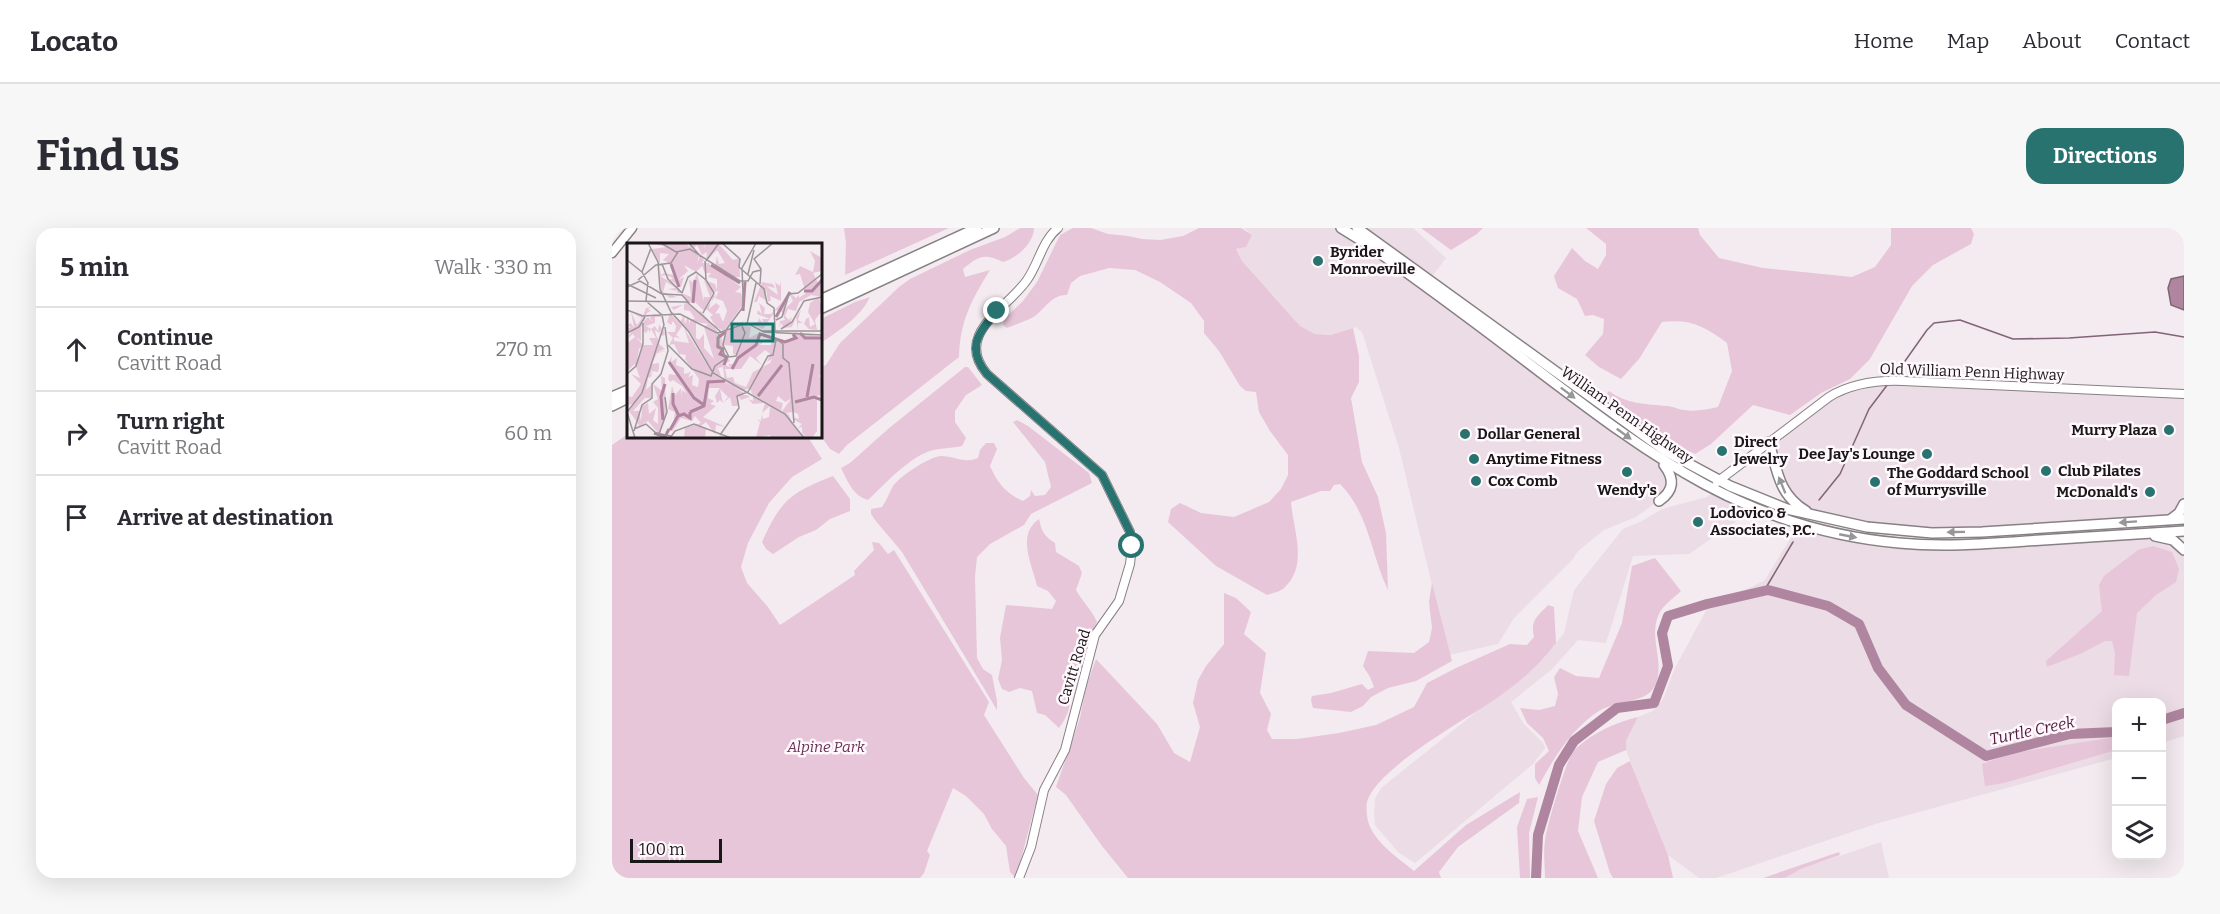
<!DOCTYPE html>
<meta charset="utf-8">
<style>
body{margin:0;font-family:Bitter,serif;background:#f7f7f7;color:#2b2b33}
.controls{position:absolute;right:18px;bottom:18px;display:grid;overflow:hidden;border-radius:12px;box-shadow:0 6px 24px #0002}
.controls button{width:54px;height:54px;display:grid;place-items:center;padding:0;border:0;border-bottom:2px solid #e1e1e2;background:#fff;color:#2b2b33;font:30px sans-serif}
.scale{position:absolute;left:18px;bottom:15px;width:92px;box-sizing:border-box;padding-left:6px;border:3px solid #1a1719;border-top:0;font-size:16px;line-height:21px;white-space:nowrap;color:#1a1719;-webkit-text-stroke:4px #fff8fc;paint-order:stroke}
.stop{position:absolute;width:18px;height:18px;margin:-14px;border:4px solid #28726f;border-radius:50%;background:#fff}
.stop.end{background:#28726f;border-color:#fff;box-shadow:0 2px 6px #0008}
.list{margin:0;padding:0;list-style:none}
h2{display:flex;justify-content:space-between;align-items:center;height:78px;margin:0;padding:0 24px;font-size:26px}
h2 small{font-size:20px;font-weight:400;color:#7c7c81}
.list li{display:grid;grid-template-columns:39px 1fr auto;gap:18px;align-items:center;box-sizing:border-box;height:84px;padding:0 24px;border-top:2px solid #e1e1e2}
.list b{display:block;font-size:22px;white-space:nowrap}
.list p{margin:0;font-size:20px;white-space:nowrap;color:#7c7c81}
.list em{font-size:20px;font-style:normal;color:#7c7c81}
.icon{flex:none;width:33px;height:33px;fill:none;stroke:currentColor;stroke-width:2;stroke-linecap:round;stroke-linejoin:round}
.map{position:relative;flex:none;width:1572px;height:650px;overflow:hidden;border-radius:18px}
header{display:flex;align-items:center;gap:36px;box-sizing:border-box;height:84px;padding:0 30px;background:#fff;border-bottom:2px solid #e1e1e2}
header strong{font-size:28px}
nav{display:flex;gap:33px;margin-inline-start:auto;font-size:21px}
.intro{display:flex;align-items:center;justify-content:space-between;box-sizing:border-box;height:144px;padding:0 36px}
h1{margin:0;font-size:42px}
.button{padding:15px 27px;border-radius:18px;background:#28726f;color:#fff;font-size:21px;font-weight:700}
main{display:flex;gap:36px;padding:0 36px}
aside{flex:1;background:#fff;border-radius:18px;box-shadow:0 6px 24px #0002}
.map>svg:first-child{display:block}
.built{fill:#ebdce5}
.green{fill:#e8c6da}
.water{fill:#af859f;stroke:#826477;stroke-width:1.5}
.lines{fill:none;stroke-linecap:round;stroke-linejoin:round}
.stream{stroke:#826477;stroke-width:1.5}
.river{stroke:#af859f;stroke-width:10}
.secondary-casing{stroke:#878084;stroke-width:10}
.primary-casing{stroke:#878084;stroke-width:11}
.highway-casing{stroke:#878084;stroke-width:12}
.secondary{stroke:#fff;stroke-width:8}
.primary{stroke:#fff;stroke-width:8}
.highway{stroke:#fff;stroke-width:9}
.oneway{fill:#989798}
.route{stroke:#28726f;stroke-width:8}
.poi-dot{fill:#28726f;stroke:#fff8fc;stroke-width:2}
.labels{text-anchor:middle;stroke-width:5;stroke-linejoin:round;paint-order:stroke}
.poi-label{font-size:15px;font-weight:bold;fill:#1a1719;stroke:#fff8fc;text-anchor:start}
.street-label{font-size:15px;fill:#1a1719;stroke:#fff8fc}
.park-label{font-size:15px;font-style:italic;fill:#693257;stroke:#fff8fc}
.water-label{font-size:16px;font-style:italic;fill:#501b3f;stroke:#fff8fc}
.inset-river{fill:none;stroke:#af859f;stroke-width:3}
.inset-road{fill:none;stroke:#9c9699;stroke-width:1.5}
.view{fill:#0f766e;fill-opacity:0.15;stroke:#0f766e;stroke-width:3}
.inset-edge{fill:none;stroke:#1a1719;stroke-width:3}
</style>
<header>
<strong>Locato</strong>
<nav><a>Home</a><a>Map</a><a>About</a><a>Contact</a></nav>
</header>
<div class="intro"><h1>Find us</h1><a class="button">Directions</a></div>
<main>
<aside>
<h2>5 min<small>Walk · 330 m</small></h2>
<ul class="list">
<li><svg class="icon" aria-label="ahead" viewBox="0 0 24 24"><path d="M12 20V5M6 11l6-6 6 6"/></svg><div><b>Continue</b><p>Cavitt Road</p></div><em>270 m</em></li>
<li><svg class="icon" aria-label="right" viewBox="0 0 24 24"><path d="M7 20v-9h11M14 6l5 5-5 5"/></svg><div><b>Turn right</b><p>Cavitt Road</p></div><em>60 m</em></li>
<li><svg class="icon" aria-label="arrive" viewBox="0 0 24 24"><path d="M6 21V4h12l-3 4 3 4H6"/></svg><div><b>Arrive at destination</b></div></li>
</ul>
</aside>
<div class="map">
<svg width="1572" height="650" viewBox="0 0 1572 650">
<rect width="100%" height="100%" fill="#f3ebef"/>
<g class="built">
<polygon points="632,0 729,0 1049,232 1060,255 1043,275 1024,289 992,302 966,323 961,331 902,390 886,416 837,427 787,220 750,104 744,99 719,107 703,106 688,98 630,33 624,21 634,19 640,7"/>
<polygon points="745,0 801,0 834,30 818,51"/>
<polygon points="1262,153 1572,166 1572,276 1563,288 1304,304 1202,288 1180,273 1157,214 1212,173"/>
<polygon points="1103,263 1142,281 1077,326 1021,328 994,415 966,412 939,442 899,474 911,495 931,515 933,520 921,536 803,635 786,624 763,597 762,587 763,571 769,560 932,430 952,405 962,362 1011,301 1030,293 1050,281 1095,269"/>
<polygon points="1187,297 1286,315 1532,305 1558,311 1572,322 1572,508 1550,515 1550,475 1504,475 1504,530 1263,596 1104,650 1087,650 1056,627 1014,522 1014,513 1026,489 1041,483 1051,471 1063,440 1096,379 1152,353"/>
<polygon points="1269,614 1277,650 1173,650 1189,641"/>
</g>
<g class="green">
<polygon points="232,0 337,0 233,47 234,15"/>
<path d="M408 0H422C422 15 405 30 391 34 372 25 367 28 351 41L353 49 378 42C360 71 348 93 347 129L235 217 227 226 218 221 209 208V139L214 137 228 115 287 59 298 51 358 22 393 9Z"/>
<path d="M461 0H479L496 6 516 8 530 11 548 12 571 8 587 0H629L640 7 634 19 624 21 630 33 688 98 703 106 719 107 741 100 747 128V154L739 170 750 234 766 269 774 305 776 362C759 327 757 285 728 256L722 257 718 263H709L679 274C681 301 697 338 672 360 668 364 660 365 655 367L604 338 556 294 559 281 568 275 589 285 622 289 657 274 669 261 676 247V227L658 203 647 184 644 164 634 163 628 158 607 123 592 105V93L579 75 548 54 523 42 497 40 468 48 459 55 455 67C441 66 433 80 423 88 415 93 404 96 395 100L391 97 392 91 411 73 425 54 448 7Z"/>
<polygon points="809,0 871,0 865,6 839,22"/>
<path d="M974 0H1086L1088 7 1107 30 1151 40 1240 49 1263 39 1279 17V0H1359L1362 6 1359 16 1321 37 1300 58 1258 131 1238 151 1209 165 1178 187 1141 177 1099 216 1083 226C1052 210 1019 192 993 168L997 163C1014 176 1034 176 1055 178 1061 178 1067 182 1073 182 1083 184 1096 181 1106 179L1120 143 1115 115C1092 98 1079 91 1050 94L1027 131 1009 151 987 139 973 127 991 106 992 91 981 87 973 88 965 71 946 60 942 48 960 20 973 33 986 41 994 27V16Z"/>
<path d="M258 69C248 90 227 102 209 115V91L243 74Z"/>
<path d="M353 139H356L370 157 354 167 343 183V194L354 210 350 218C341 220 327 220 318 223 296 230 272 257 256 272 241 268 235 252 229 240L238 235 276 201Z"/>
<path d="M405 192 416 198 477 245 480 255 419 286 412 297 378 316 365 329 363 349 365 430 371 441 380 447 385 473V482L290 324 263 292 259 286V281L270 279C275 272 277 265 281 258 287 249 318 228 329 228 343 228 352 236 366 230L368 222 374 215H382L385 221 378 238C385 254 394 266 411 273L418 268 419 262 423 268 433 267 439 259 433 234 401 194Z"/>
<polygon points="16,206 16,208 196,209 210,231 180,249 157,275 136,315 129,339 135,355 156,379 168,397 243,347 242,343 262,322 260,314 267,315 276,326 282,322 377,474 372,487 412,550 426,567 404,650 398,644 394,618 380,601 372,586 354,568 341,560 315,623 318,627 312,645 308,650 0,650 0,217"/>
<path d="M221 248 238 271V283L218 291 204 302 187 309 161 326 154 321 150 314C169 272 178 265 221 248Z"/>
<path d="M427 291C430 304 432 308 443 315L444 324 467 338 470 345 464 362C470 373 480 382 485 394 475 415 473 441 458 459 460 475 457 487 447 500L433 487 425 485 420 463 408 460 397 464 390 461 386 451 390 432 388 410 394 377 440 381 444 373 436 363 425 358C420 336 404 307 427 291Z"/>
<polygon points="1541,318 1560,324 1567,341 1564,354 1544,367 1525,385 1517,448 1502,447 1503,425 1500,413 1493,413 1468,426 1435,439 1434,433 1490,383 1487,357 1492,348 1526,322"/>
<path d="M1043 330 1069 363C1062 370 1051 377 1047 386 1035 411 1056 437 1041 461 1033 474 1001 474 987 483 960 500 942 530 927 557L923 550V536L937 523 931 510 915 495 908 480 927 482 943 478 946 466 942 449 948 440 964 448 987 450 1010 395 1020 338Z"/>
<polygon points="820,355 840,433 804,453 776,460 759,469 751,478 739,484 701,480 699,472 700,468 719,465 750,456 756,462 762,459 758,449 751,438 756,423 802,425 817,414 820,400 817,374"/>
<path d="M612 365 624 370 639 384 632 406 654 425 648 465 659 486 655 502 660 511H685L727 505 764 497 802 479 815 455 844 440 898 416 915 417 922 409C918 392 925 389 936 377L942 379 944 415C927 438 903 458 879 474 851 493 764 541 755 574 754 578 755 585 755 588 758 612 785 629 802 643L854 597 908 564 907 575 846 619 827 644 829 650H516L490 618 454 567 444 559 468 490 474 459 484 431 545 496 562 525 578 534 588 499 581 475 586 452 594 438 612 416Z"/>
<path d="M1026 489 1014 513V522L986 534 970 569 966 603 986 650H933C933 638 931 625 933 613 934 600 954 533 961 524 976 507 1004 494 1026 489Z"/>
<polygon points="1504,509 1504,522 1392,555 1373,558 1370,536 1401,525"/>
<polygon points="1018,533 1056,627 1061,650 1001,650 998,645 982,593 994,556 1005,540"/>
<polygon points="926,569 917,605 918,650 908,650 905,599 915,571"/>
<polygon points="1227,624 1228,627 1189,641 1173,650 1151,650"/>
</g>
<polygon class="water" points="1572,48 1572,82 1559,77 1556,60 1559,51"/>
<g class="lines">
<g class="stream">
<polyline points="1281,150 1315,102 1322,95 1348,92 1401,111 1457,110 1543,104 1572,109"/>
<polyline points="1207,272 1228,246 1257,181 1276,156"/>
<polyline points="1152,363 1181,314"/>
</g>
<g class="river">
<polyline points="1550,492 1572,485"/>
<polyline points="924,650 926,607 947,537 962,513 1005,480 1042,475 1056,438 1050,405 1056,388 1095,376 1156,362 1216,378 1247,396 1266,440 1294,477 1374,528 1458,506 1504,504"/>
</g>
<g class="secondary-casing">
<g id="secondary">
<path d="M1105 254 1217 169C1240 155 1265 152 1291 153L1572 166"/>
<path d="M407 650 419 619 432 562 453 522 483 407 507 373 518 336 520 318 518 304 490 247 375 146C341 106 395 81 415 52 427 35 430 13 446 0"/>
</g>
</g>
<g class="primary-casing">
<polyline id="primary" points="0,25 20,0"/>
</g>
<g class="highway-casing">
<g id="highway">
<path d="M729 0 758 18C811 56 863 94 915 134 1035 225 1131 301 1287 315 1330 319 1371 316 1414 313 1467 310 1519 306 1572 303"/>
<polyline points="745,0 1055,224 1118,258 1175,281 1255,299 1320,305 1370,304 1572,291"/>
<polyline points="208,72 365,0"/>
<polyline points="208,81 382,0"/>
<polyline points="0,169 16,162"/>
<polyline points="0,178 16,170"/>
<path d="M1157 214C1165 243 1167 267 1194 283"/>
<path d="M1047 273C1062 263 1063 251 1052 237"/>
<polyline points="1559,291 1567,285 1572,276"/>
<polyline points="1543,308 1561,312 1572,322"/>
</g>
</g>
<use href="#secondary" class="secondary"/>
<use href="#primary" class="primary"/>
<use href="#highway" class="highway"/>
</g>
<defs><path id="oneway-solid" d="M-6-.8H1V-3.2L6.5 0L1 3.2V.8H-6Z" transform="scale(1.5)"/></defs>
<g class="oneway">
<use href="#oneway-solid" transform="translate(956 165) rotate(37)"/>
<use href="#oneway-solid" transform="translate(1012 206) rotate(36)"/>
<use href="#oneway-solid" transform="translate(1170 257) rotate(-112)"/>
<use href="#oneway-solid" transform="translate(1516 294) rotate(176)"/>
<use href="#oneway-solid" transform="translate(1344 304) rotate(179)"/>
<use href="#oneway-solid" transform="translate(1236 308) rotate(11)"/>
</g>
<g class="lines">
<path class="route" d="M385 83C366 104 354 121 375 146L490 247 518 304 520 318"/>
</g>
<g class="poi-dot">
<circle cx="706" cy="33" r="6"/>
<circle cx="1557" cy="202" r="6"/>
<circle cx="853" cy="206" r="6"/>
<circle cx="1110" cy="223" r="6"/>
<circle cx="1315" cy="226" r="6"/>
<circle cx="862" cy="231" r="6"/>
<circle cx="1434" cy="243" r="6"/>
<circle cx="1015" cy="244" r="6"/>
<circle cx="864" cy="253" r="6"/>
<circle cx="1263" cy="254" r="6"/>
<circle cx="1538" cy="264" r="6"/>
<circle cx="1086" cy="294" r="6"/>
</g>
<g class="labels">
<g class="poi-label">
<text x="718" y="29">Byrider<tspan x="718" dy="17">Monroeville</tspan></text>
<text x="1545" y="207" text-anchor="end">Murry Plaza</text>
<text x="865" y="211">Dollar General</text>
<text x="1122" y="219">Direct<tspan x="1122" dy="17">Jewelry</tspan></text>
<text x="1303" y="231" text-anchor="end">Dee Jay's Lounge</text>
<text x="874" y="236">Anytime Fitness</text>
<text x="1446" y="248">Club Pilates</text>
<text x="1275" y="250">The Goddard School<tspan x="1275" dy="17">of Murrysville</tspan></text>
<text x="876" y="258">Cox Comb</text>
<text x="1015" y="267" text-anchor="middle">Wendy's</text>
<text x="1526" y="269" text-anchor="end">McDonald's</text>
<text x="1098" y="290">Lodovico &amp;<tspan x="1098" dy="17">Associates, P.C.</tspan></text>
</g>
<g class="street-label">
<text transform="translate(1360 144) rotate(2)" y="5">Old William Penn Highway</text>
<text transform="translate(1015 187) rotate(35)" y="5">William Penn Highway</text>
<text transform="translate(462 439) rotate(-73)" y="5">Cavitt Road</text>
</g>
<g class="park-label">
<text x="214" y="524">Alpine Park</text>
</g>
<g class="water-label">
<text transform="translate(1420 502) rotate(-12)" y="6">Turtle Creek</text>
</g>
</g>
<g transform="translate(15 15)">
<rect width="195" height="195" fill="#f3ebef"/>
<path d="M23 0H59L62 4 63 0H78L77 6 79 0H91L106 17 112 15 113 34H101L114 44 108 49 114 50 117 60 97 88 89 84 83 74 86 72 79 66 92 48 86 49 77 68 67 58 62 60 55 50 64 54 62 36 66 40 70 30 77 58V54H83L77 37 88 41 90 47V36L81 34 84 30H78L75 23 69 29 57 22 61 28 51 37 57 34 54 44 43 37 46 35 39 32 33 33 50 43 55 50H50V45L49 48 41 46 49 45 39 39 36 49 50 54 43 55 36 50 34 46 32 22 34 32 37 30 47 32 46 22 36 17 42 11 33 10V21L25 6 40 4ZM70 2 75 12 80 9 79 18 90 7 98 20 92 21 90 13 88 24H84L82 20H75L77 17 72 9 73 14 70 20 72 13 66 6ZM91 51 88 55 96 58 100 68 96 79 92 70 88 71 93 63 89 60 82 66 86 53ZM183 8 195 15V28L186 30 192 42 195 34V54L184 52 172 59 169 68 161 66 158 73 162 77 165 74 162 83 174 67 171 77 176 80H171V87L169 74 165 84 157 85 154 80 152 85 153 78 158 77 155 69 149 67 136 86 127 82 124 80 131 79 132 75 137 82 135 76H143L130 71 131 67 135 71 132 60 138 65 137 71H144L158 56V66L166 58 163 52 164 51 169 55 172 52V55L179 50 173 31 168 32 173 23 186 29 188 18ZM154 37V58L143 53 144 57 141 59 139 46 138 57 132 53 130 59H127L135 39 146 41 148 45 139 43 151 52 148 39 153 43ZM192 54 195 68 188 77 190 87 182 86 177 81 179 76 182 74 183 84 188 81 181 69 183 60ZM55 59 60 60 71 69 74 68 93 91 118 77 114 81 124 84 122 95 132 90V100L137 98 133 102H144V98H151L149 94 157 99 164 96 168 89 195 94V132L191 133 195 134V152L190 153V188L185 195H179L175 188 178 195 175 192V184L171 185 175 181 167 177 165 174 172 176 171 171 166 169 159 170 162 172 166 181 159 173 176 195H144L143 192 129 195 133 179 130 176 134 178 135 171 136 176 142 174 143 163 135 170 138 160 126 161 121 156 126 158V153L159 172 155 168 164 156 158 159 151 153 149 158 156 160 154 168 125 151 123 145 115 148 98 139 96 124 91 125 94 133 87 131 64 90 48 74 54 78 57 72 58 81 61 73 63 82V76H68L63 68 57 67V61L47 67 44 64 59 61ZM69 79 81 81 77 84 87 116 77 105V91L72 97 69 95ZM98 90 97 102 106 103V111L110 112 107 121H101L104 124 97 122 99 117V120L103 118 97 109 95 95 92 96ZM138 107 143 111 140 119 145 116 143 120 126 129 119 144 108 140 106 134 100 135 98 126H114L123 113 135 122 129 115ZM24 64 21 66 24 68 21 69 19 72 15 74 19 73 12 84 21 74 26 79 23 75 27 71 36 74H28V80L19 83 24 86 22 90V86L19 90 15 87 18 82 14 84V98L9 94 16 102 12 106 10 118 16 102H26L22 95H29L24 86 28 83 31 88 32 81 35 86 32 90 28 87 29 92 32 98 33 91 37 87 38 92 34 93 32 101 38 106 31 109 40 108 30 110 25 121 32 120V125L31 129 24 128 26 132 22 129 25 133 21 135 19 147 24 142V155H18L6 168H12L14 178 15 163 21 160 22 171 29 165 26 177 31 181V165L26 159 31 156 26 141 35 148 34 133 38 135 39 171 32 191 21 178 9 186 12 182 2 168 7 160 0 163V153L5 154 14 141 4 131 13 135 8 121 0 128V100L8 94 6 91 0 96 6 86 0 89V74V84L4 85 1 82 4 80 7 85 4 69 10 82 15 75 7 71 16 73 19 65ZM43 70 55 83 49 92 53 95 47 94V98L62 100 57 85 86 131 117 150 115 152H120L123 154 114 157 111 153V163H105L103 154 96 160 101 154 93 146 96 160 93 157 90 160 88 153 93 145H82L81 155 87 158 83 161 89 163 76 174 99 184 89 182 88 191 79 179 74 183 79 186 78 195H57L58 185 74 180 68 173 65 178 54 175 45 189 48 169 41 166 45 143 48 152 54 145V154L55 147 60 151 55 143 46 137 43 139 41 136 42 131 49 132 41 120 45 113 44 119 50 115 49 122 57 125V131L64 129 61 134 66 132 65 142 71 144 72 136 58 116 59 112 52 111 47 101 42 102 46 95 40 89H48L49 83 46 78 44 82 40 79Z" fill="#e8c6da" fill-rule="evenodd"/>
<path class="inset-river" d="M44 21 52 44M84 22 113 40M177 48H185L195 37M66 60 68 37M116 68 118 39M149 74 163 49M173 90 178 95H195M42 119 67 155 77 162M97 122 100 114 93 111 96 106 91 104V95L98 89M105 126 111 115 129 102 133 91 158 99 169 95 166 91M46 150V161L52 173M131 153 155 122M180 154 186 121M168 159 187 154 195 157M63 169 77 163 81 139 98 138M36 177 34 154 38 141M43 187 51 173 57 171 63 175V169M27 190 38 194 42 186"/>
<path class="inset-road" d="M21 0 31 19 33 46 44 69 62 89 86 130 158 171 177 195M34 0 49 9 63 6 113 38H121L126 29 134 27M62 0 74 14M95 0 113 16 112 24 137 46 140 60 147 65 148 86M0 17 15 29M79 18 92 0M35 21 41 36 55 50M121 31 127 7M11 37 29 22 44 20 51 9M21 40 15 29 24 5M0 41 29 55M133 41 134 26 127 16 146 0M0 44 13 38 35 51M55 50 61 34 69 29 79 37M36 51 55 52 62 60M116 51 115 25 129 0M0 58 60 59 94 89 120 80 137 89 195 92M0 67 16 73 53 71 90 90 95 89M76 70 87 50 79 37 78 18M149 77 155 74 162 51 171 50 195 31M120 81 129 40M148 86 147 94 156 101V115L162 120 167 180M154 86 165 79 177 58 195 54M99 87 116 64V51M99 88 96 102 102 114 109 113 118 90 115 83M134 88H195M0 90 12 84 18 74M41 102 65 126 84 133 88 123 98 116 96 106 90 103 92 91M0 131 9 123 16 101V80M0 169 15 150 37 82 35 72 19 58 21 39M0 169 8 195M7 186 19 181 29 190 44 193M7 188 15 162 25 155V141L34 131 41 108 38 84M32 191 40 169 38 154M93 192 112 165 110 153 121 149 141 113 146 112 149 97M43 195 48 188 67 181 104 195"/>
<path class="view" d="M105 81H146V98H105Z"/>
<rect width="195" height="195" class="inset-edge"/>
</g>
</svg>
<div class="controls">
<button>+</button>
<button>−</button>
<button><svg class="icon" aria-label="layers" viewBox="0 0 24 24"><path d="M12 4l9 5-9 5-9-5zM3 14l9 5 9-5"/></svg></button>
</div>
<div class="scale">100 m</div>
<div class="stop" style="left:520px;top:318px"></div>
<div class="stop end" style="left:385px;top:83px"></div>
</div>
</main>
